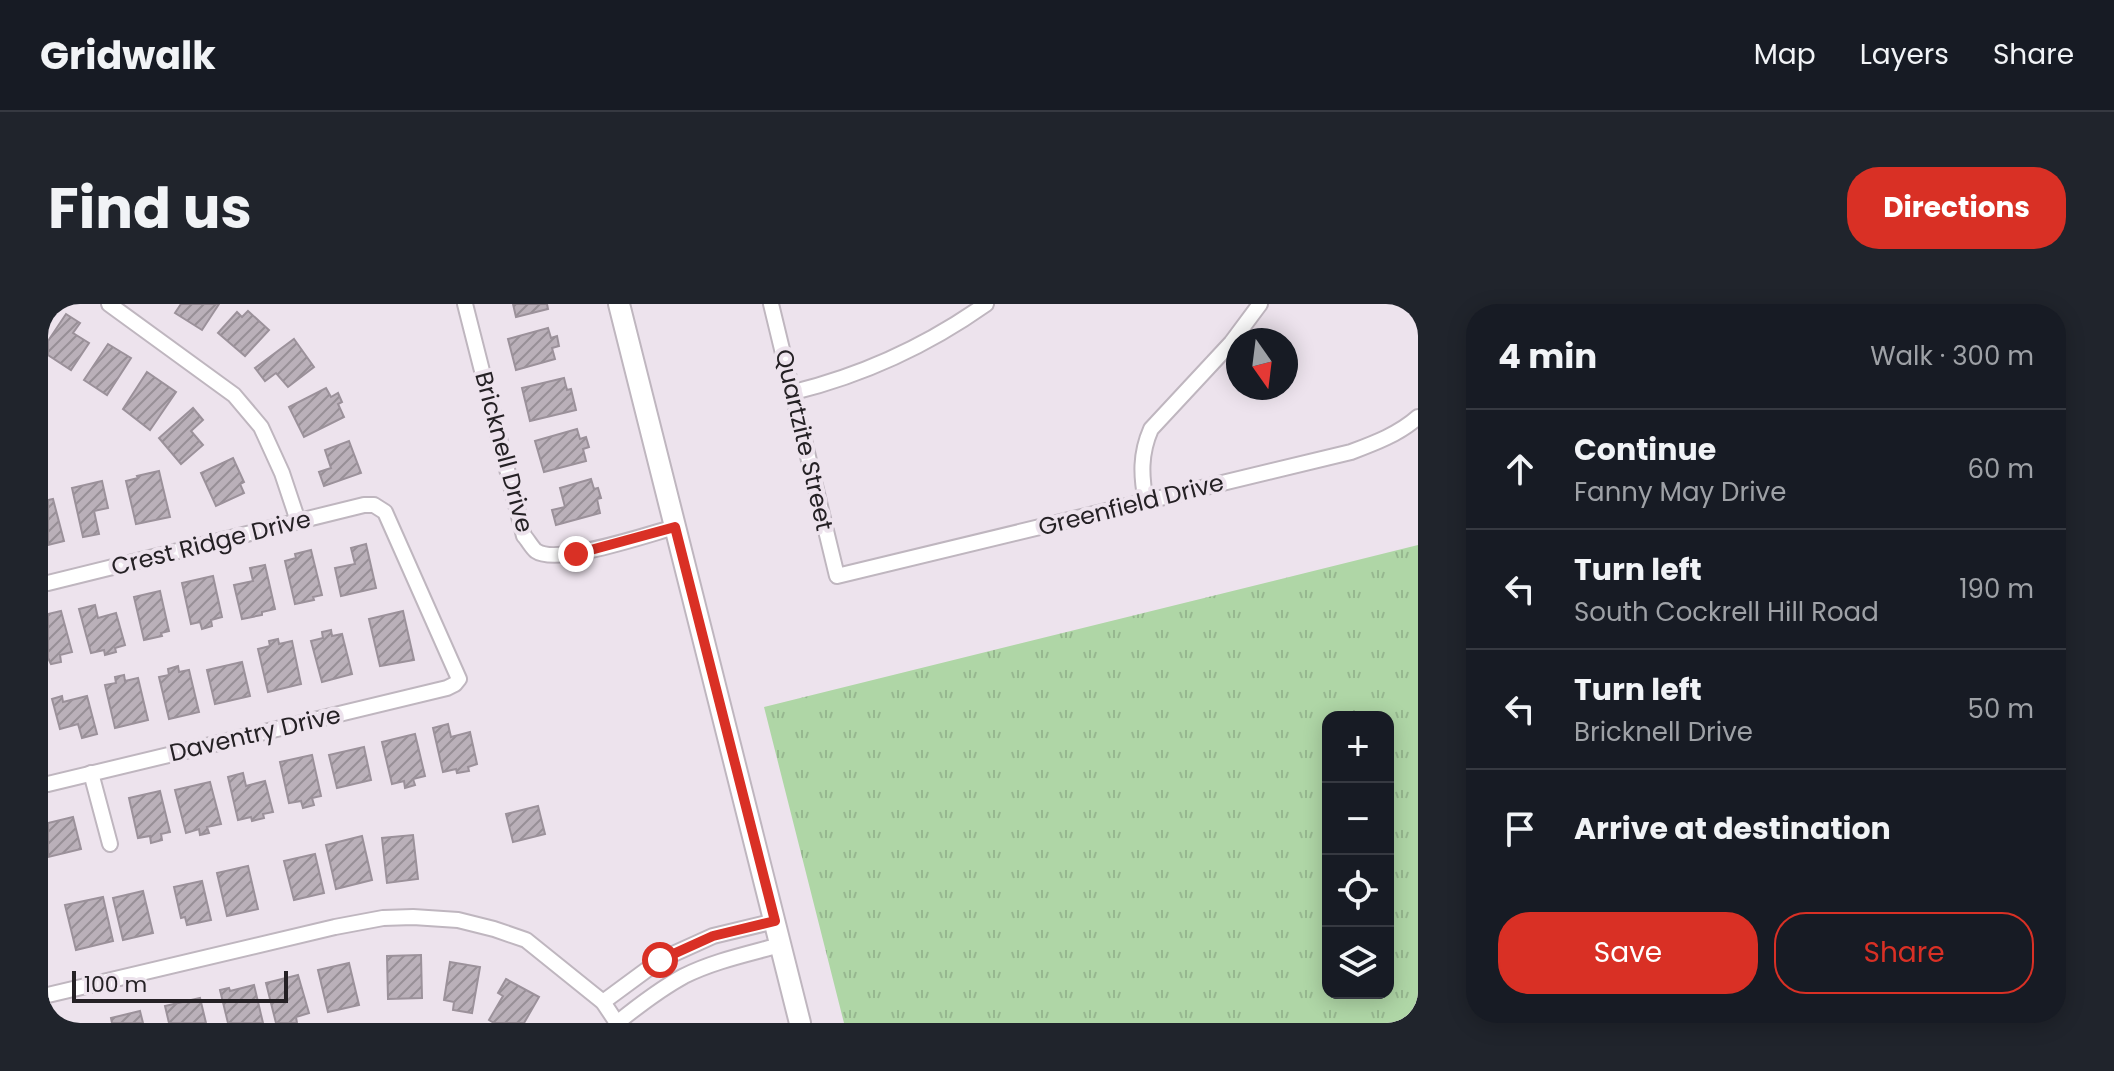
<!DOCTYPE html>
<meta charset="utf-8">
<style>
body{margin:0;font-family:Poppins,sans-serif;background:#20242c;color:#f1f3f6}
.controls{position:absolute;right:24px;bottom:24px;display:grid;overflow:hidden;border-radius:16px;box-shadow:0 4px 20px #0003}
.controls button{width:72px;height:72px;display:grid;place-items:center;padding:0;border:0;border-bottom:2px solid #363941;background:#171b24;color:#f1f3f6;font:40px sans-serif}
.compass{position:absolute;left:1178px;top:24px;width:72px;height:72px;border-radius:50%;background:#171b24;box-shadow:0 4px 20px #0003;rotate:166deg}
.scale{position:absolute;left:24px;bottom:20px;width:216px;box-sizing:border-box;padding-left:8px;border:4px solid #252125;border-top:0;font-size:22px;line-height:28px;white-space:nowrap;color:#252125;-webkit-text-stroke:6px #ede3ed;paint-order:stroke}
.stop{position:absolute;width:24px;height:24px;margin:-18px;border:6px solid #d93025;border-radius:50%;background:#fff}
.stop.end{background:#d93025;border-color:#fff;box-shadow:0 2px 8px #0008}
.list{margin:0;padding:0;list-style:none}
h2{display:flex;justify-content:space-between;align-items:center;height:104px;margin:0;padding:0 32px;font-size:34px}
h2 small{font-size:26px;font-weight:400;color:#9ea1a6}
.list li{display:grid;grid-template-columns:52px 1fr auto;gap:24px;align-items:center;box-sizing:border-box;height:120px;padding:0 32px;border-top:2px solid #363941}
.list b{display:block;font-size:30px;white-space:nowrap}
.list p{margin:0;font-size:26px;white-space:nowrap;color:#9ea1a6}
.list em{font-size:26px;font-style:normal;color:#9ea1a6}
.actions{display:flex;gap:16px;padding:24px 32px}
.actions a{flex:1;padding:18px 0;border:2px solid #d93025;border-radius:32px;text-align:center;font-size:28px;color:#d93025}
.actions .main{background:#d93025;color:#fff}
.icon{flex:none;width:44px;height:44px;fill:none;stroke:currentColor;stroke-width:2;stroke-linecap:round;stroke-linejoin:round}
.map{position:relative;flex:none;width:1370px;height:719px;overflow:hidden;border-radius:32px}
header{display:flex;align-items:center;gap:48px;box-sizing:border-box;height:112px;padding:0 40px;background:#171b24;border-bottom:2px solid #363941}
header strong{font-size:38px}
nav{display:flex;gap:44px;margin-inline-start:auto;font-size:28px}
.intro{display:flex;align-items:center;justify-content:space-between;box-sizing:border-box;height:192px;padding:0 48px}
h1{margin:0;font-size:56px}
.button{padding:20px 36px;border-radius:32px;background:#d93025;color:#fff;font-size:28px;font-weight:700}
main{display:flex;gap:48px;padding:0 48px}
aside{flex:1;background:#171b24;border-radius:32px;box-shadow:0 4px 20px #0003}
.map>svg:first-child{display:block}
.grass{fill:url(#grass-tufts);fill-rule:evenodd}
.building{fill:url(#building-hatch);stroke:#9b919a;stroke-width:2}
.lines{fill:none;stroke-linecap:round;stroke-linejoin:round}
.street-casing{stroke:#bfb6bf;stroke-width:18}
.secondary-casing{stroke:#bfb6bf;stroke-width:24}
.street{stroke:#fff;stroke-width:14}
.secondary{stroke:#fff;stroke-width:20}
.route{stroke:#d93025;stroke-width:10}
.labels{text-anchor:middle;stroke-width:8;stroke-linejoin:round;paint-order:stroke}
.street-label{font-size:24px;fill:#252125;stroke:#ede3ed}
</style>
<header>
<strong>Gridwalk</strong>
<nav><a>Map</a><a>Layers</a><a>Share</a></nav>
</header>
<div class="intro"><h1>Find us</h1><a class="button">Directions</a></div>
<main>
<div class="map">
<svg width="1370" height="719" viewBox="0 0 1370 719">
<defs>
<pattern id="grass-tufts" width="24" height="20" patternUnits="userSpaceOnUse" patternTransform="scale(2)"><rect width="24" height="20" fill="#afd6a6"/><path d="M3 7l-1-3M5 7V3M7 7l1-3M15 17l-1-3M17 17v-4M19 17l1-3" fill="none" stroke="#96b78f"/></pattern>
<pattern id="building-hatch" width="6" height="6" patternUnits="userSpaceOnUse" patternTransform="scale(2)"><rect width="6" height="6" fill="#bab0b9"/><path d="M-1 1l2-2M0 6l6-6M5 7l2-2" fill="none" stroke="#978f96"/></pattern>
</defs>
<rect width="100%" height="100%" fill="#ede3ed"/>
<path class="grass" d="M1370 241V719H796L716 403ZM1280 413H1340V689H1280Z"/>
<g class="building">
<polygon points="133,0 171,0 154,26 127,9"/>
<polygon points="465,0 499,0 500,5 468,13"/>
<polygon points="200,7 221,26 197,52 170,29 189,8 194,13"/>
<polygon points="18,10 32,19 25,29 41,39 23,66 0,51 0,37"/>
<polygon points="500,24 503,34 509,32 511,42 504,44 507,55 468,66 460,35"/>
<polygon points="246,35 266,63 240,83 228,69 217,77 207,64"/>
<polygon points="60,40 83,54 59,91 36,76"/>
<polygon points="99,68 128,88 102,126 75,105"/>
<polygon points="516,74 519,86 523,85 528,106 482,117 474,84"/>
<polygon points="278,84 283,93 290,89 294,98 290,100 296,113 256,133 241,103"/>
<polygon points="145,104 155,116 143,127 155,141 133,160 111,134"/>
<polygon points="529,125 532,135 538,133 541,143 535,145 538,157 496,168 487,137"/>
<polygon points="301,137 313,169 276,182 271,168 283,164 277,146"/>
<polygon points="185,154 196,178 192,180 196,189 168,202 153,169"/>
<polygon points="111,167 122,213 88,220 78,177 90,174 89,172"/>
<polygon points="543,175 546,185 550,184 553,194 549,195 552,209 508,221 504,206 517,203 512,184"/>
<polygon points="54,177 60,204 46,207 51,230 35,233 24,184"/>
<polygon points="5,195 16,237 0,241 0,196"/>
<polygon points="318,240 328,284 293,292 287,264 307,260 303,244"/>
<polygon points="263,246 274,291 265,293 266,296 247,300 237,257 248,254 247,250"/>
<polygon points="217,261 227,305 214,308 214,311 194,315 186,281 205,277 202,264"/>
<polygon points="165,272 174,313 163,316 164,322 154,325 152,318 143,320 134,279"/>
<polygon points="112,287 121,327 113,329 114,332 96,336 86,293"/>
<polygon points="47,301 50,314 68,309 77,341 67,344 68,348 57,351 56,346 43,349 31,305"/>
<polygon points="13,307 24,348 12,351 13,358 3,360 0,354 0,310"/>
<polygon points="355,307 366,356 332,362 321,315"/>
<polygon points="283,326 284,332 294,330 304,370 274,378 263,337 275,334 274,328"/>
<polygon points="230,335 231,340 244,337 253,380 220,388 210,345 222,342 221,337"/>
<polygon points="194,358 202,392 167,400 159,366"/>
<polygon points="130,362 131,368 141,366 151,408 121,415 111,373 121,371 120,365"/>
<polygon points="76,371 77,377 90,374 100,416 67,424 57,381 68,379 67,373"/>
<polygon points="14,392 15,398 39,392 49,430 34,434 30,420 12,425 4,395"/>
<polygon points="400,420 403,433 422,428 429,460 420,463 421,467 409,469 408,465 395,468 385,424"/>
<polygon points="367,430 377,472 365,475 367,481 357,484 356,477 344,480 334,438"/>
<polygon points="316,443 323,476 289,484 281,451"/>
<polygon points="264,451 273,492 264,494 266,501 255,504 253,497 241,499 232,458"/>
<polygon points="195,469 198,482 217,477 225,508 215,510 216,514 204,517 203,513 190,516 180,473"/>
<polygon points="162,478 173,520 159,523 161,529 152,531 151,525 138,529 127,486"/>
<polygon points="112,487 122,528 113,530 114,536 103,539 102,532 90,534 81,494"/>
<polygon points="490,502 497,530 465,538 458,510"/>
<polygon points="25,513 33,545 0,553 0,519"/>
<polygon points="365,531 370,575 339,579 334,534"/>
<polygon points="314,532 324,576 288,585 278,541"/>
<polygon points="267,550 276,589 246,596 236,557"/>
<polygon points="200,562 210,605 179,612 169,569"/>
<polygon points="154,577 163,616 139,621 137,613 133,614 126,583"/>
<polygon points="95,587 105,629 75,636 65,594"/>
<polygon points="55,593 65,637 28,646 17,601"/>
<polygon points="373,651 374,694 340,695 339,652"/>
<polygon points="402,658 432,663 424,709 405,706 406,698 396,696"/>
<polygon points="301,659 311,701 280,708 270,666"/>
<polygon points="250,671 261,709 248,713 249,719 228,719 218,679"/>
<polygon points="458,675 491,693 476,719 446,719 441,716 455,692 450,689"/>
<polygon points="206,681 215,719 180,719 172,686 181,684 182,687"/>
<polygon points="152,694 158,719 121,719 117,702"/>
<polygon points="92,707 95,719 64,719 63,714"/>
</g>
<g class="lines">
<g class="street-casing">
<g id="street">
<polyline points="61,0 186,91 213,123 234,169 250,217"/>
<path d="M417 0 476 232C480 236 484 244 488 247 509 262 601 230 627 223"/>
<path d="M723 0 789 272 1303 148C1327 139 1351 130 1370 113"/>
<path d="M746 88C815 71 880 41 938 0"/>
<path d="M1098 198C1093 172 1092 150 1103 125L1183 39 1212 0"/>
<polyline points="0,279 316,201 326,201 337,208 411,375 407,380 399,384 0,480"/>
<polyline points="43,469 62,540"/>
<polyline points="0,691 287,623 335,614 365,613 410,616 446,625 478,636 555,698 569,719"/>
<polyline points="555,698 612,656 665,632 727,617"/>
<path d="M569 719C590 702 612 685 636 672 666 657 700 650 732 641"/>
</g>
</g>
<g class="secondary-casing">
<polyline id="secondary" points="571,0 752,719"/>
</g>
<use href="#street" class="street"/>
<use href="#secondary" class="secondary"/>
</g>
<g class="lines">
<polyline class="route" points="528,250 627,223 727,617 665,632 612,656"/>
</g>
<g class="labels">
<g class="street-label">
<text transform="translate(756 136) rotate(77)" y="8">Quartzite Street</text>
<text transform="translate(456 148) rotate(75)" y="8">Bricknell Drive</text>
<text transform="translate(1083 201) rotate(-14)" y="8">Greenfield Drive</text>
<text transform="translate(163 239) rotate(-14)" y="8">Crest Ridge Drive</text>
<text transform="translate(207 430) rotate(-13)" y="8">Daventry Drive</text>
</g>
</g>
</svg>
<div class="controls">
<button>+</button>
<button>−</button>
<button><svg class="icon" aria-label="locate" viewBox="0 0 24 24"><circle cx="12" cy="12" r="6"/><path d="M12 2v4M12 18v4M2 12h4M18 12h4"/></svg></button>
<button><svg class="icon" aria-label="layers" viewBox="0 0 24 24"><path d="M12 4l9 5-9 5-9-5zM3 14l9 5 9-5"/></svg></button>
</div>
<svg class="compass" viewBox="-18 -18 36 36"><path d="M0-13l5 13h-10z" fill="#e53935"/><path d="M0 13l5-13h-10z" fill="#9ea1a6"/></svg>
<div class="scale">100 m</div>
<div class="stop" style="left:612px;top:656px"></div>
<div class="stop end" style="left:528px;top:250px"></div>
</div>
<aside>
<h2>4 min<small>Walk · 300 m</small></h2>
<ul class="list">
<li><svg class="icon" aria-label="ahead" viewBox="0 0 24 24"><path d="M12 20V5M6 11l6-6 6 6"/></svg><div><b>Continue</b><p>Fanny May Drive</p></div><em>60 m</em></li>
<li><svg class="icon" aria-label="left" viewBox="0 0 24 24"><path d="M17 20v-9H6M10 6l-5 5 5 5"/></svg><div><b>Turn left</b><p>South Cockrell Hill Road</p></div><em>190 m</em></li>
<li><svg class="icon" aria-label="left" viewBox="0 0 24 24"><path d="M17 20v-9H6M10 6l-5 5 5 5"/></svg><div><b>Turn left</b><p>Bricknell Drive</p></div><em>50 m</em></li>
<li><svg class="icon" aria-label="arrive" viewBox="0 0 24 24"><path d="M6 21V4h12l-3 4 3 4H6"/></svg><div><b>Arrive at destination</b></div></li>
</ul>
<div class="actions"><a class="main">Save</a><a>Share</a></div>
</aside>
</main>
